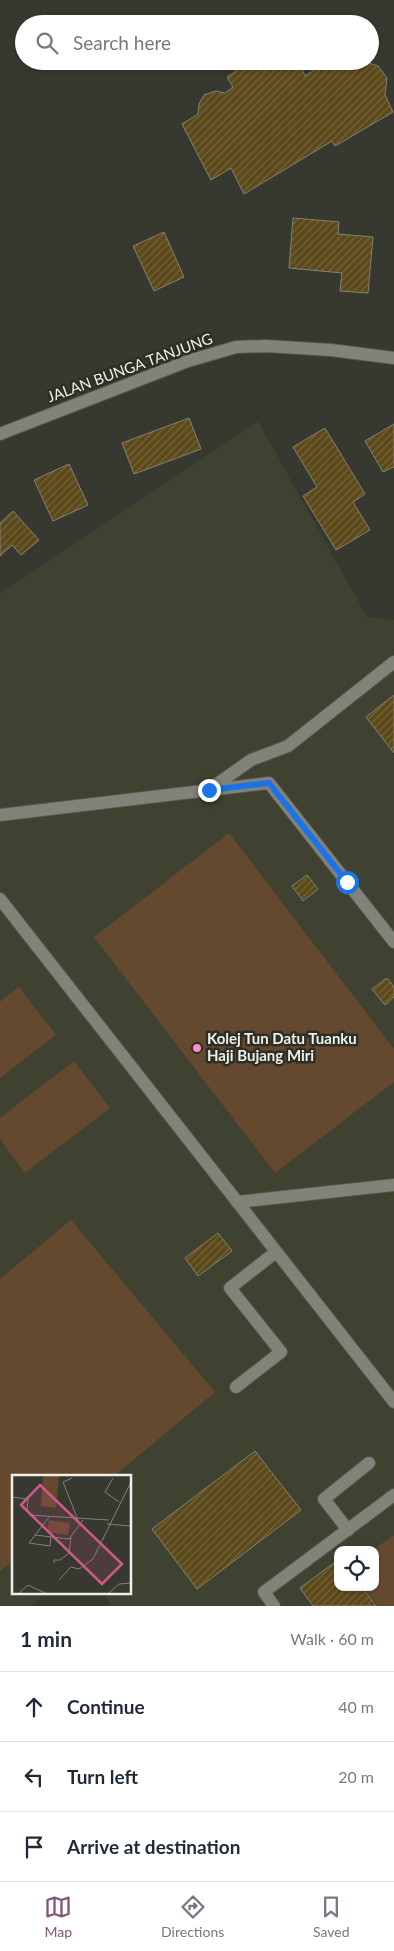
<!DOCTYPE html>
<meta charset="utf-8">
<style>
body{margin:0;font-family:Lato,sans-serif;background:#f2f2f3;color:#1f2937}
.controls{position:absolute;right:15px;bottom:15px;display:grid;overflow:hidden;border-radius:10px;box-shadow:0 1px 4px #0004}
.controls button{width:45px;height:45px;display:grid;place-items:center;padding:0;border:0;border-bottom:1px solid #e0e1e3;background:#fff;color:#1f2937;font:25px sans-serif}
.stop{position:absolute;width:15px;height:15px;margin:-11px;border:4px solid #1a73e8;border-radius:50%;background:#fff}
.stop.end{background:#1a73e8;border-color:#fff;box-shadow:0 1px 5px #0008}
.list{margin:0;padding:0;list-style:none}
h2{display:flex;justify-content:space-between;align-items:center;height:65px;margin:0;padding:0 20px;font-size:21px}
h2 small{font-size:16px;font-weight:400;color:#747a83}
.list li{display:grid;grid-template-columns:32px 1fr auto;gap:15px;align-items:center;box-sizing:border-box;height:70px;padding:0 20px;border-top:1px solid #e0e1e3}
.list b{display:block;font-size:19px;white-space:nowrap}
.list em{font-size:16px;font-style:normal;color:#747a83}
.icon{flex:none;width:28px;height:28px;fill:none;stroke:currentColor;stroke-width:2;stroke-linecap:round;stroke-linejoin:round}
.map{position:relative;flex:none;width:394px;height:1606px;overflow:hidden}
.search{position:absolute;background:#fff;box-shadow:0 1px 4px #0004;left:15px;right:15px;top:15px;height:55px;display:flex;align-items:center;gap:12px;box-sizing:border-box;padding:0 18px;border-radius:28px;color:#747a83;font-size:19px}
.sheet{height:275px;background:#fff}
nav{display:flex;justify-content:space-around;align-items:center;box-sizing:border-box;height:70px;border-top:1px solid #e0e1e3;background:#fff;font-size:14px;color:#747a83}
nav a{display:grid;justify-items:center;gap:2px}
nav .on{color:#825776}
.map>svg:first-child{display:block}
.built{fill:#3f4131;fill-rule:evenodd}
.pitch{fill:#65492f}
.building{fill:url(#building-hatch);stroke:#858177}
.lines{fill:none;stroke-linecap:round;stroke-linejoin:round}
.lane-casing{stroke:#54554e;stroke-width:14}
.street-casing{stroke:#54554e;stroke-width:14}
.lane{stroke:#818278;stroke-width:12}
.street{stroke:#818278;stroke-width:12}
.route{stroke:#1a73e8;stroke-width:6}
.poi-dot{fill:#fc8fc3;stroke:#2d2e25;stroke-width:2}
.labels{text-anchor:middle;stroke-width:5;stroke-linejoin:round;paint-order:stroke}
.street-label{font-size:15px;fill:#eff0ea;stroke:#2d2e25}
.poi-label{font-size:15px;font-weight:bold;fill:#eff0ea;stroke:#2d2e25;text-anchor:start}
.inset-road{fill:none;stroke:#81827a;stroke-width:1}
.view{fill:#d05986;fill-opacity:0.15;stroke:#d05986;stroke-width:2.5}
.inset-edge{fill:none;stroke:#eff0ea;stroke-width:2.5}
</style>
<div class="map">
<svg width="394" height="1606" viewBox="0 0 394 1606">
<defs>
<pattern id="building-hatch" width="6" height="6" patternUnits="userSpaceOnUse" patternTransform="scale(1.25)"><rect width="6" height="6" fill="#5b491a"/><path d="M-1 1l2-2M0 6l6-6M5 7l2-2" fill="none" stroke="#73643b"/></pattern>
</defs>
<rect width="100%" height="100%" fill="#37382f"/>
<path class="built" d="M258 421 367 617 394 620V1606H110L105 1592H130V1476H14V1592H46L32 1606H0V593ZM338 1550H375V1587H338Z"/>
<g class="pitch">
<polygon points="229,833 394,1049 394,1082 275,1173 94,937"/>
<polygon points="19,987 56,1035 0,1078 0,1002"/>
<polygon points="74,1061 110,1108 25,1173 0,1139 0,1118"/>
<polygon points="71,1220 215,1392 114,1476 14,1476 14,1560 0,1571 0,1279"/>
<polygon points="394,1535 394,1606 378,1606 364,1587 375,1587 375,1550 373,1550"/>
</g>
<g class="building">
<polygon points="264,61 267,66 272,66 281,61 298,61 305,76 329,61 368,61 369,63 378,66 387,78 385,95 393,112 335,146 332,141 244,194 231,168 211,180 182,124 198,114 199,104 204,95 216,91 225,93 233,87 227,77 235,72 239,62"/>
<polygon points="293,218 339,222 338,234 373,237 368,293 340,291 342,273 289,268"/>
<polygon points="164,232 184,277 154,291 133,246"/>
<polygon points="189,418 201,449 134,474 122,443"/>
<polygon points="394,424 394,468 393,467 383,472 365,441"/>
<polygon points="325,428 365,494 353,502 370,530 336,550 303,496 317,487 293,447"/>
<polygon points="69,464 88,505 53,521 34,480"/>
<polygon points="13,511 39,540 21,555 12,545 0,556 0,523"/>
<polygon points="394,695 394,753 366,717"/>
<polygon points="307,875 318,889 303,901 292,886"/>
<polygon points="387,978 394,987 394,997 385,1005 372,989"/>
<polygon points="218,1233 232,1251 198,1276 185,1258"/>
<polygon points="255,1451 301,1510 197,1589 152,1529"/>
<polygon points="338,1560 338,1587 362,1587 376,1606 313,1606 300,1588"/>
</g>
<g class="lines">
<g class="lane-casing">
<g id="lane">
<polyline points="210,789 251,760 288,746 394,662"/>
<polyline points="0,815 269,783 394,942"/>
<polyline points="0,899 394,1402"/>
<polyline points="237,1202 394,1185"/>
<polyline points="236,1387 281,1352 230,1288 276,1252"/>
<polyline points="348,1530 324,1499 369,1463"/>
<polyline points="274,1606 264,1592 394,1495"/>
</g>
</g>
<g class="street-casing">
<polyline id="street" points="0,434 188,361 236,347 266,346 331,350 394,358"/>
</g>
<use href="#lane" class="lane"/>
<use href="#street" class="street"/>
</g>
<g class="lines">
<polyline class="route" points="209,790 269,783 347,882"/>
</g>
<circle class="poi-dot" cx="197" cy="1048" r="5"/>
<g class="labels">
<g class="street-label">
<text transform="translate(130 368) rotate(-20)" y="5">JALAN BUNGA TANJUNG</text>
</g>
<g class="poi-label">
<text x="207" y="1044">Kolej Tun Datu Tuanku<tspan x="207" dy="17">Haji Bujang Miri</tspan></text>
</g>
</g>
<g transform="translate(12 1475)">
<rect width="119" height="119" fill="#37382f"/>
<path d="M31 0 47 1 44 33 29 31ZM37 45 58 48 56 60 35 57Z" fill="#65492f"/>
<path class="inset-road" d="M60 3 51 7 66 45M101 3 93 17 107 27M0 22 16 24 15 36M17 40 97 45M37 42 17 68 38 71 39 62M95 49 119 51M23 60 57 64 71 45M42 88V85H48L57 78 59 62M47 105 59 92 67 94 81 84 119 7M7 118 16 110 33 118M97 118 107 109 119 108"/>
<path class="view" d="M28 10 110 89 90 109 9 30Z"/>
<rect width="119" height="119" class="inset-edge"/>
</g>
</svg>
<div class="controls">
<button><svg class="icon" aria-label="locate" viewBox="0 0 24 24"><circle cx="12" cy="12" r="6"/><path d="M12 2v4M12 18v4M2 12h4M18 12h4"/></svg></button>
</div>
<div class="stop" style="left:347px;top:882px"></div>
<div class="stop end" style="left:209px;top:790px"></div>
<div class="search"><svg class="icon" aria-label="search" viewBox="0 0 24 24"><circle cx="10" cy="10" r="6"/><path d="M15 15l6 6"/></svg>Search here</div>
</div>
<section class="sheet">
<h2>1 min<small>Walk · 60 m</small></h2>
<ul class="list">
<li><svg class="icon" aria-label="ahead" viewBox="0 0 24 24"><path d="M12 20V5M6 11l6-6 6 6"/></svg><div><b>Continue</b></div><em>40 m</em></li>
<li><svg class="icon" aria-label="left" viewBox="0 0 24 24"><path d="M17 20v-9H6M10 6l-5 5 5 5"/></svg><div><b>Turn left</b></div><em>20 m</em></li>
<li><svg class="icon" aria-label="arrive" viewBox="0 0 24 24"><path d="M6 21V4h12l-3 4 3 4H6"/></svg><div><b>Arrive at destination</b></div></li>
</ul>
</section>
<nav>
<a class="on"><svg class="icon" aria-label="map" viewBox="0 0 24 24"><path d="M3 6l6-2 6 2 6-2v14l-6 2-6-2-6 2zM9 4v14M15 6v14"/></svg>Map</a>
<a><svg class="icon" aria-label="directions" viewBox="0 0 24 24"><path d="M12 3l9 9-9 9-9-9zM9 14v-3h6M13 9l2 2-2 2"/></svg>Directions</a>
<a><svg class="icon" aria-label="saved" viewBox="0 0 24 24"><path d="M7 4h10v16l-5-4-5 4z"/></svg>Saved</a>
</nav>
